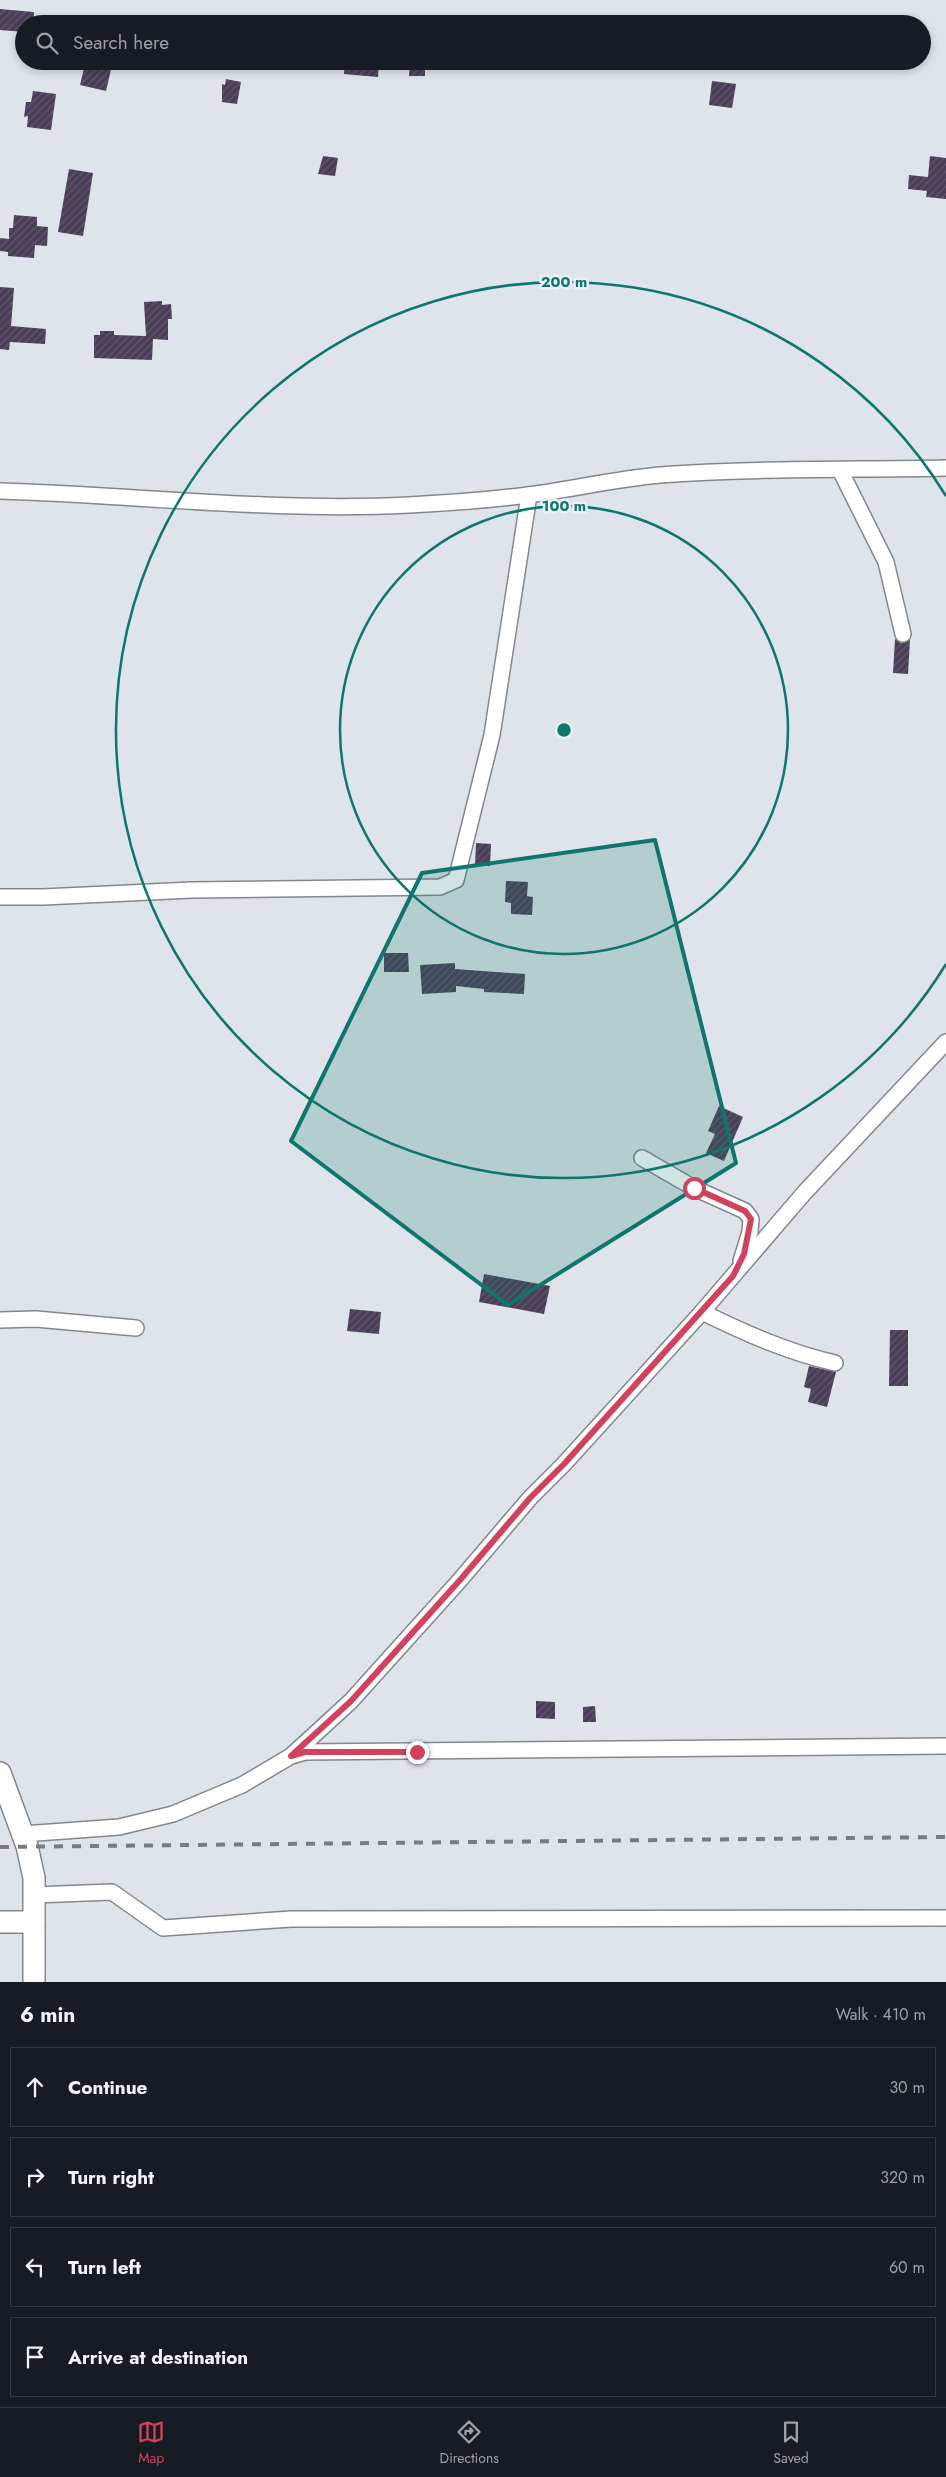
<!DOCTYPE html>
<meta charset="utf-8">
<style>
body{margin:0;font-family:Jost,sans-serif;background:#242831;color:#f1f3f6}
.stop{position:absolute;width:15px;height:15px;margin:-11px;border:4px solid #d2425f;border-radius:50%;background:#fff}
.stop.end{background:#d2425f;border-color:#fff;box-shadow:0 1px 5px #0008}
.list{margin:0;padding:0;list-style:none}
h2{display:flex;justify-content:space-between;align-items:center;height:65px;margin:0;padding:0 20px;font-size:21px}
h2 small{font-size:16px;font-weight:400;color:#9ea1a6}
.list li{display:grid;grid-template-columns:32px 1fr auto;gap:15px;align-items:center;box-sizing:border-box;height:80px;margin:0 10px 10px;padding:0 10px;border:1px solid #363941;border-radius:0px}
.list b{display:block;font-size:19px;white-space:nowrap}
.list em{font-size:16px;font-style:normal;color:#9ea1a6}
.icon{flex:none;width:28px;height:28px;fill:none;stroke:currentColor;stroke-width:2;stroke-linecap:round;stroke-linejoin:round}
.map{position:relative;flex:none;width:946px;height:1982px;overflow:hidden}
.search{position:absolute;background:#171b24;box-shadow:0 2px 8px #0003;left:15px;right:15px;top:15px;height:55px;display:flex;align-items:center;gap:12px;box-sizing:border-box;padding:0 18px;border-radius:28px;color:#9ea1a6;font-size:19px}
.sheet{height:425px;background:#171b24}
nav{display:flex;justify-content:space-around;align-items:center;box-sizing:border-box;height:70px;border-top:1px solid #363941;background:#171b24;font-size:14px;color:#9ea1a6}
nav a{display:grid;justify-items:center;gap:2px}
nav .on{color:#d2425f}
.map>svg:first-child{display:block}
.building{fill:url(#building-hatch)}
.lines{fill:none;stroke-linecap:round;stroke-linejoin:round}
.minor-casing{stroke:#83888c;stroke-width:18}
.secondary-casing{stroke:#83888c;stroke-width:24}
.minor{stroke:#fff;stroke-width:15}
.secondary{stroke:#fff;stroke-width:21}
.rail{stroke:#787b7f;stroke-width:4;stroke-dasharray:9 9;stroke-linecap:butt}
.route{stroke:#d2425f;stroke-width:6}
.marked{fill:#0f766e;fill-opacity:0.2;stroke:#0f766e;stroke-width:4;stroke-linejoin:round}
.ring{fill:none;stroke:#0f766e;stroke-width:2.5}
.centre{fill:#0f766e;stroke:#ecf1f6;stroke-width:2.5}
.ring-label{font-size:15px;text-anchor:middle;font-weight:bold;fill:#0f766e;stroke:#ecf1f6;stroke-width:5;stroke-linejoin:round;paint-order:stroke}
</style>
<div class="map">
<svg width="946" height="1982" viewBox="0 0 946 1982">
<defs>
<pattern id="building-hatch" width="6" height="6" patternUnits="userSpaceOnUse" patternTransform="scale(1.25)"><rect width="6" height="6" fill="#4a3e58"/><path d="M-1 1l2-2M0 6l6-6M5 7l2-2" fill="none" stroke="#62586d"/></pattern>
</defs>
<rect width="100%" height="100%" fill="#dee4e9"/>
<g class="building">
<polygon points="0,9 34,12 33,24 24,24 24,32 0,30"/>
<polygon points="99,61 113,61 106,91 80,85 85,64 98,67"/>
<polygon points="345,61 379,61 378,77 344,74"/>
<polygon points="410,63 425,63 425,76 409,76"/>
<polygon points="226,79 241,82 237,104 222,102 222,84 225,85"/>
<polygon points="712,81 736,84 732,108 709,105"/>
<polygon points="33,91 56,94 51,130 27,127 28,116 24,117 26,102 31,102"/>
<polygon points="323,156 338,158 335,176 318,174"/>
<polygon points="930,156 946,158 946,199 926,197 927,191 908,189 909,175 928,177"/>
<polygon points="69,169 93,173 83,236 58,232"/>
<polygon points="14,215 37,217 37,226 48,227 47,246 35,245 34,258 8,256 8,252 0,251 0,238 9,239 9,228 13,228"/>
<polygon points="0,287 14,288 11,326 46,329 45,344 10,342 9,350 0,349"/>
<polygon points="162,301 162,305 171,304 172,319 168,319 168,340 153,339 152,360 94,358 94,335 100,335 100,331 114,331 114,335 146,336 144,302"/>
<polygon points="895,639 901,643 910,640 908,674 893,673"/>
<polygon points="476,843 491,844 490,866 475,865"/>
<polygon points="506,881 528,882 527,896 533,897 532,915 511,914 511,903 505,902"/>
<polygon points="384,953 408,953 409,972 384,972"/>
<polygon points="455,963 455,969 525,974 524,994 484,992 484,989 456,986 456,992 422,994 420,965"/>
<polygon points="719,1106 743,1117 724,1161 706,1153 715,1134 708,1131"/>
<polygon points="484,1274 550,1286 544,1314 479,1302"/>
<polygon points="350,1309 381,1312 379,1334 347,1331"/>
<polygon points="890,1330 908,1330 908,1386 889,1386"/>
<polygon points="809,1366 836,1372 827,1407 808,1402 811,1389 804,1387"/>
<polygon points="536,1701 555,1702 555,1719 536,1718"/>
<polygon points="595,1706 596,1722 583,1722 583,1707"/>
</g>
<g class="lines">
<g class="minor-casing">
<g id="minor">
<polyline points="840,470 886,562 903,634"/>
<path d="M0 491C136 495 273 512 409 505 449 503 489 500 528 495 572 489 616 479 660 475 755 468 851 470 946 468"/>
<polyline points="0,897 43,897 192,890 440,887 456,880 492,735 529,495"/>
<polyline points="642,1158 694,1188 745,1211 751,1219 750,1232 741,1261"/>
<path d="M702 1312C745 1333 787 1352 835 1363"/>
<polyline points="0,1320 36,1319 136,1328"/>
<polyline points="291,1756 351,1701 460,1580 530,1498 564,1464 702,1312 805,1192 946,1042"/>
<polyline points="23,1834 119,1827 173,1814 242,1785 291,1756 305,1752 946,1746"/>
<polyline points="34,1895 112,1892 163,1928 291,1919 946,1918"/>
</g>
</g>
<g class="secondary-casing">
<g id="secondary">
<polyline points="0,1773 27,1846 34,1878 34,1982"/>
<polyline points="0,1922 34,1922"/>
</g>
</g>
<use href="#minor" class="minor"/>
<use href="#secondary" class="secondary"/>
<polyline class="rail" points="0,1847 946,1837"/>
</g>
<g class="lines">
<polyline class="route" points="417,1752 305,1752 291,1756 351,1701 460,1580 530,1498 564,1464 733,1276 744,1254 751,1219 745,1211 694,1188"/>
</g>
<path class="marked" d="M655 840 736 1163 508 1305 291 1141 422 873Z"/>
<g class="ring">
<circle cx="564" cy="730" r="224"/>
<path d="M946 964A448 448 0 1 1 946 496"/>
</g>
<circle cx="564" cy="730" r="8" class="centre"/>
<g class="ring-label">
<text x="564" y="287">200 m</text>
<text x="564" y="511">100 m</text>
</g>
</svg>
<div class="stop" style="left:694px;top:1188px"></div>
<div class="stop end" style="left:417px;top:1752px"></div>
<div class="search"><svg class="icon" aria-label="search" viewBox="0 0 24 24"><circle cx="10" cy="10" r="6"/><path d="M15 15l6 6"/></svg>Search here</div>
</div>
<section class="sheet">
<h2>6 min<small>Walk · 410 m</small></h2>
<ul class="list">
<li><svg class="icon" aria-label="ahead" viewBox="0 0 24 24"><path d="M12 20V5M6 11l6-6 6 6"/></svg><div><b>Continue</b></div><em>30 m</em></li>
<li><svg class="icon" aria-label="right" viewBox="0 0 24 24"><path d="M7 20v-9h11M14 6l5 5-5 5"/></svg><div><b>Turn right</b></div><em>320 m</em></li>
<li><svg class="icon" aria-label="left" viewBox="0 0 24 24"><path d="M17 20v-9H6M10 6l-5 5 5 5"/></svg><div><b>Turn left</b></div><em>60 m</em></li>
<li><svg class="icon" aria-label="arrive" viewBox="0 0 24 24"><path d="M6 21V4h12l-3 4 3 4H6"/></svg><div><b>Arrive at destination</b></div></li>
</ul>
</section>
<nav>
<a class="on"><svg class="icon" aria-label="map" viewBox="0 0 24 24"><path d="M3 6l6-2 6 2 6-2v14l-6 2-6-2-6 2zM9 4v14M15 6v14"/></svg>Map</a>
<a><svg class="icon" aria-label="directions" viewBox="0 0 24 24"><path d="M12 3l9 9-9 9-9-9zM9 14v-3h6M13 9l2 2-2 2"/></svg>Directions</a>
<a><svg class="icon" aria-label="saved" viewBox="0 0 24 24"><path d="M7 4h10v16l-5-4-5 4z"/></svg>Saved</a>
</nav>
